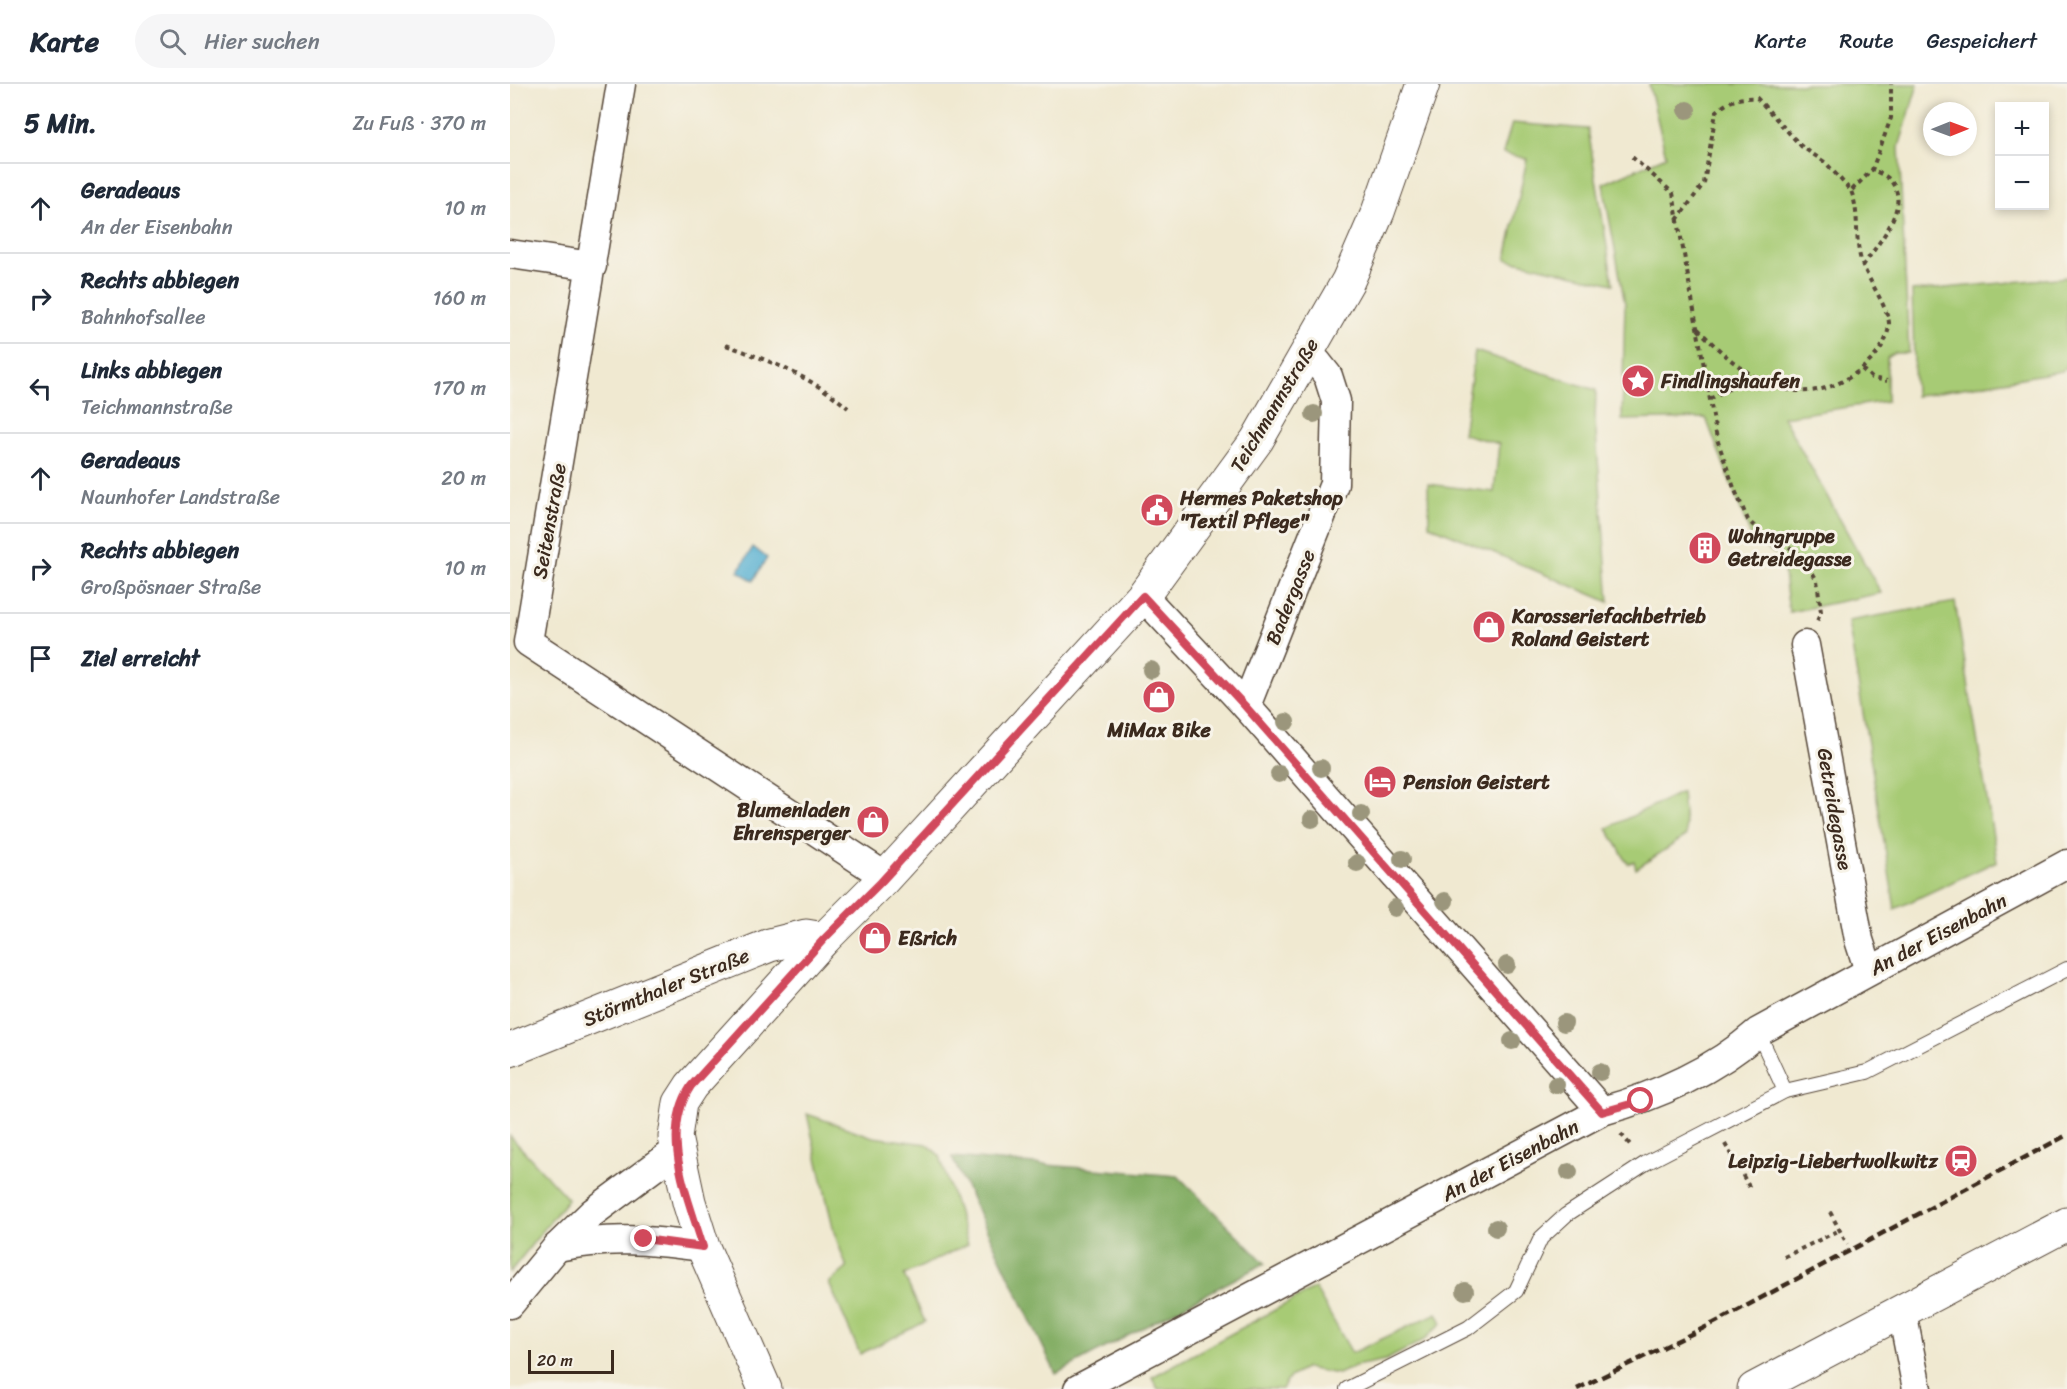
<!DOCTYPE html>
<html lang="de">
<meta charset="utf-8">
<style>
body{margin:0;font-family:Sriracha,sans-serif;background:#f6f6f7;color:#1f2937}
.controls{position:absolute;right:18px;top:18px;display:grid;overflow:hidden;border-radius:0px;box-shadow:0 3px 9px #0003}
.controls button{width:54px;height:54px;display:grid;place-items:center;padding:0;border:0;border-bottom:2px solid #e0e1e3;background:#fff;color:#1f2937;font:30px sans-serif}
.compass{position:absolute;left:1413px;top:18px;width:54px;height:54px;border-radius:50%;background:#fff;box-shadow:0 3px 9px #0003;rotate:89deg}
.scale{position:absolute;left:18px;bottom:15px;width:86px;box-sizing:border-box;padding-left:6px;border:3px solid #3b2a1e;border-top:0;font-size:16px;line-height:21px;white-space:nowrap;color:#3b2a1e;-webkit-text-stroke:4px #f7f3e8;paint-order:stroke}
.stop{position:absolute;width:18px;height:18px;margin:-14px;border:4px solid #d1495b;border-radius:50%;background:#fff}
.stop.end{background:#d1495b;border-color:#fff;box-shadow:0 2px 6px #0008}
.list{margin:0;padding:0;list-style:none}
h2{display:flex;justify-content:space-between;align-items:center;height:78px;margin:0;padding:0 24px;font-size:26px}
h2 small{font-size:20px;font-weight:400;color:#747a83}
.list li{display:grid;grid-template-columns:39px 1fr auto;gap:18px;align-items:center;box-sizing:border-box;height:90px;padding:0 24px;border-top:2px solid #e0e1e3}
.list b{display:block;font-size:22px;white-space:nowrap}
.list p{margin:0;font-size:20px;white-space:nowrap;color:#747a83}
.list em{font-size:20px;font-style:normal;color:#747a83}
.icon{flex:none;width:33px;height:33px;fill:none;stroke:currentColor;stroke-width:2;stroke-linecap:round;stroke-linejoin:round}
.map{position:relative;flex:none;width:1557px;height:1305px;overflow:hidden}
header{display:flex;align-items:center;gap:36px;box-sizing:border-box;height:84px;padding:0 30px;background:#fff;border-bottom:2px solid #e0e1e3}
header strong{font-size:28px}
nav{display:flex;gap:33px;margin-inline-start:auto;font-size:21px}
.search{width:420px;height:54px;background:#f6f6f7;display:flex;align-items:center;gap:15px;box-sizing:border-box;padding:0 21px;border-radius:33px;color:#747a83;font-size:22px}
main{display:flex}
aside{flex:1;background:#fff}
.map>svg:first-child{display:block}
.green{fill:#a7cb74;stroke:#717a49;stroke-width:1.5}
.forest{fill:#85af66;stroke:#606c42;stroke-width:1.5}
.water{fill:#53afd1;stroke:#476c78;stroke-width:1.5}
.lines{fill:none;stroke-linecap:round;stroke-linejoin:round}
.service-casing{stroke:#564739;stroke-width:16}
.minor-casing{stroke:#564739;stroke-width:31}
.tertiary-casing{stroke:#564739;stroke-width:35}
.path{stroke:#564739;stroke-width:4;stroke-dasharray:4.5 4.5;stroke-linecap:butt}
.service{stroke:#fff;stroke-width:14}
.minor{stroke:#fff;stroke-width:28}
.tertiary{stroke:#fff;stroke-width:33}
.rail{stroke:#3b2a1e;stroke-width:4.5;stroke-dasharray:9 4.5;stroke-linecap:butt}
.tree{fill:#9b967b}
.route{stroke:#d1495b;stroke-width:8}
.labels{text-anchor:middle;stroke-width:6;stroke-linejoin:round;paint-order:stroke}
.poi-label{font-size:20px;font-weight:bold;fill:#3b2a1e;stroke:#f7f3e8;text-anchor:start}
.street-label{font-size:20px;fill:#3b2a1e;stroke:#f7f3e8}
</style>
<header>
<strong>Karte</strong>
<div class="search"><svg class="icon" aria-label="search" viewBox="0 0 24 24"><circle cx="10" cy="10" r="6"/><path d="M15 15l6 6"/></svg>Hier suchen</div>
<nav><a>Karte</a><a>Route</a><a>Gespeichert</a></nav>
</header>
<main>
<aside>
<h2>5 Min.<small>Zu Fuß · 370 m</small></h2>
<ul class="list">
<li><svg class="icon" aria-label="ahead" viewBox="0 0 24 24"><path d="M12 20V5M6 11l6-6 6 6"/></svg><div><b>Geradeaus</b><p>An der Eisenbahn</p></div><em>10 m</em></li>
<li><svg class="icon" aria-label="right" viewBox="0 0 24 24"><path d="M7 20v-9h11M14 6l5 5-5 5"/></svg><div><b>Rechts abbiegen</b><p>Bahnhofsallee</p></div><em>160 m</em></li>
<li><svg class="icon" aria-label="left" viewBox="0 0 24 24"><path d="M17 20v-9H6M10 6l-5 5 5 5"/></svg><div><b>Links abbiegen</b><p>Teichmannstraße</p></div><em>170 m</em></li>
<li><svg class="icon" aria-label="ahead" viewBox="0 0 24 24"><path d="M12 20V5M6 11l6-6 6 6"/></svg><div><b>Geradeaus</b><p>Naunhofer Landstraße</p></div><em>20 m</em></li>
<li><svg class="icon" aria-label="right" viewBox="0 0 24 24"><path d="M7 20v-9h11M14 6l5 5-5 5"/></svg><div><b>Rechts abbiegen</b><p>Großpösnaer Straße</p></div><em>10 m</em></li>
<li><svg class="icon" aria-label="arrive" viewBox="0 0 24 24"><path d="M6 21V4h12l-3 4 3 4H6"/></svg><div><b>Ziel erreicht</b></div></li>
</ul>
</aside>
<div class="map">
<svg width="1557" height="1305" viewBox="0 0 1557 1305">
<rect width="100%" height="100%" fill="#f7f3e8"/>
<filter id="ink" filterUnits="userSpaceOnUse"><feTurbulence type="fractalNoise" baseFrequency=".0167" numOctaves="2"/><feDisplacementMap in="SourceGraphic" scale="12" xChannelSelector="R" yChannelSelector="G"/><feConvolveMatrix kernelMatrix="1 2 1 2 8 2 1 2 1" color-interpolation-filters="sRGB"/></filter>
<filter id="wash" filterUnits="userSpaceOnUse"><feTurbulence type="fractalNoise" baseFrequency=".008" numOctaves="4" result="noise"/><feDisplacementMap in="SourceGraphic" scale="24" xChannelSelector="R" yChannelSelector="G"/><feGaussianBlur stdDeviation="1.35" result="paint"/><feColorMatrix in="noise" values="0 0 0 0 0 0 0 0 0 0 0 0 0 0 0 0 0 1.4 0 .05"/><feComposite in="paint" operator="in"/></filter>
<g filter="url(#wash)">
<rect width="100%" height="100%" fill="#f0e9d1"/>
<g class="green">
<polygon points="1139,0 1408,0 1389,63 1399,269 1385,269 1377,274 1377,317 1273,333 1371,509 1279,528 1272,474 1242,455 1196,334 1112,336 1115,220 1093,100 1156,72"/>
<polygon points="1002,39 1078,45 1103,200 996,175 1017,75 993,69"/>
<polygon points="1557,193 1557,283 1552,287 1405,312 1402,207"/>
<polygon points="965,267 1086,306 1085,337 1099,518 919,441 918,400 984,408 989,360 953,350"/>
<polygon points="1445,518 1487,777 1385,825 1338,537"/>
<polygon points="1172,708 1176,752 1126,785 1124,777 1118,780 1097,744"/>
<polygon points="297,1030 363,1053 417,1060 430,1072 458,1160 394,1191 415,1238 350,1270 319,1199 337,1184 324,1148"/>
<polygon points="0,1052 58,1115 0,1188"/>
<polygon points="805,1204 842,1269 927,1229 932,1239 914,1256 876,1276 845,1282 828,1290 796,1284 780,1293 772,1305 648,1305 642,1293"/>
</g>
<polygon class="forest" points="442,1073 668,1092 755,1179 546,1290"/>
<polygon class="water" points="243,463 257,474 243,497 228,487"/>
</g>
<g filter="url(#ink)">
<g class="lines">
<g class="service-casing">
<g id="service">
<polyline points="1248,948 1275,1007"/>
<polyline points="837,1305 958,1244 1006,1207 1031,1154 1056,1131 1136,1079 1275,1007 1357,988 1557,885"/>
</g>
</g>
<g class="minor-casing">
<g id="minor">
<polyline points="111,0 18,558 376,793"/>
<polyline points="0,170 82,182"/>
<polyline points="633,512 736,622 1092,1027"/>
<polyline points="1295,561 1349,856 1359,887"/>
<polyline points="736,622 824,400 826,317 818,292 807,278 796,270"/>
<path d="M47 1163C101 1152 139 1156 193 1163"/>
<polyline points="0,1220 47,1163 82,1129 167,1066"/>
<polyline points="1392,1228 1407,1305"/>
<path d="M568 1305 1092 1027C1147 1012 1205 986 1248 948L1557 780"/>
</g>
</g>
<g class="tertiary-casing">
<g id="tertiary">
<polyline points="0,966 260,861 296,852 314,855"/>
<polyline points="255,1305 193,1163 179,1118 165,1053 170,1019 181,1002 314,855 371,798 633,512 695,427 747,356 838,197 868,128 913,0"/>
<polyline points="1244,1305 1557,1140"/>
</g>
</g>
<g class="path">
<polyline points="1122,73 1163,109 1207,355 1224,404 1238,436 1250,448 1272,458 1292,472 1307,496 1311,528 1307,537"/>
<path d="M1167 136 1194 99 1206 28C1219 16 1229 13 1247 14L1291 62 1316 79 1341 107 1362 86 1381 34V0"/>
<path d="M1353 182C1367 160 1404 120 1379 95 1375 91 1367 88 1362 86"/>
<path d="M1188 245C1233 292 1287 334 1350 286 1365 274 1377 260 1379 241 1380 228 1359 196 1353 182 1343 157 1351 131 1341 107"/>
<path d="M216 261C260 277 302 293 338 324"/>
<polyline points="1352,285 1362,294 1377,297"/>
<polyline points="1200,315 1240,292"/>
<polyline points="1111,1050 1122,1063"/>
<polyline points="1215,1060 1241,1106"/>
<polyline points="1320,1128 1337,1160"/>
<polyline points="1274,1173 1330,1146"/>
</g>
<use href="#service" class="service"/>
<use href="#minor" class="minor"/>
<use href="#tertiary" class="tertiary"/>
<polyline class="rail" points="1067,1305 1204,1239 1557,1051"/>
</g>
<g class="tree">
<circle cx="1177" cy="26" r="9"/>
<circle cx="804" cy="330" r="9"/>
<circle cx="641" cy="586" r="9"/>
<circle cx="776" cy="638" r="9"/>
<circle cx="811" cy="684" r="9"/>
<circle cx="769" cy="690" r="9"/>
<circle cx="851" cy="730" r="9"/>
<circle cx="802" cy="735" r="9"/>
<circle cx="892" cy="775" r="9"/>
<circle cx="847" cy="779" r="9"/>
<circle cx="935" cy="817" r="9"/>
<circle cx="885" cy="824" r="9"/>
<circle cx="997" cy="881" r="9"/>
<circle cx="1054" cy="939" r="9"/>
<circle cx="1002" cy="957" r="9"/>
<circle cx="1090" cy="988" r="9"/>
<circle cx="1046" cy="1001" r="9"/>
<circle cx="1059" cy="1088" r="9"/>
<circle cx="986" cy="1144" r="9"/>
<circle cx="955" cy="1207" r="9"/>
</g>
</g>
<g class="lines" filter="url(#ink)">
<path class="route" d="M134 1155 193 1163C178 1112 149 1051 181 1002L314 855 371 798 633 512 735 622 1092 1028 1131 1017"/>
</g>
<defs>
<g id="sight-disc" transform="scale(1.725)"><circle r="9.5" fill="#d1495b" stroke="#f7f3e8"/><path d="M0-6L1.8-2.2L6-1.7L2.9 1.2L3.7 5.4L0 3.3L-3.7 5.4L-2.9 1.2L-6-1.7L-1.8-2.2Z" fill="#fff"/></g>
<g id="civic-disc" transform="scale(1.725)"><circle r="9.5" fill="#d1495b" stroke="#f7f3e8"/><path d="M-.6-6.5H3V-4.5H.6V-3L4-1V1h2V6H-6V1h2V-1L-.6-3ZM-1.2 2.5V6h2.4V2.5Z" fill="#fff"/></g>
<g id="building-disc" transform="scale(1.725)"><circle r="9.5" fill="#d1495b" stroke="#f7f3e8"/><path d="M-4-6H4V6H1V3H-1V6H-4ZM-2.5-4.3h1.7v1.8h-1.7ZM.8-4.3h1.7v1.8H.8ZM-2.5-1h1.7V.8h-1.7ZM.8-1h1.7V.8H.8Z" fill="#fff"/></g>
<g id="shop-disc" transform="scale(1.725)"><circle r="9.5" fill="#d1495b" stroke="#f7f3e8"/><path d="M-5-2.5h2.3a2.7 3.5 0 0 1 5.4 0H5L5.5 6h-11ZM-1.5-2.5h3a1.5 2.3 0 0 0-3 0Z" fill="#fff"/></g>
<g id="hotel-disc" transform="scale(1.725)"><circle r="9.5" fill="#d1495b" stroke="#f7f3e8"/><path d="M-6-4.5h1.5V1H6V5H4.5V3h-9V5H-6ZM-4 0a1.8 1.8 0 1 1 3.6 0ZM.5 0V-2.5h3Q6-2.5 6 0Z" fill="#fff"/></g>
<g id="station-disc" transform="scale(1.725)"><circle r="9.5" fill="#d1495b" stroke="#f7f3e8"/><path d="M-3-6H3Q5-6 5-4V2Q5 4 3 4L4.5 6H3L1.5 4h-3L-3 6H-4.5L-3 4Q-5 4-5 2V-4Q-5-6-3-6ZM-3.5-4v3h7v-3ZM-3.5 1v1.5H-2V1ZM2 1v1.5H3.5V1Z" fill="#fff"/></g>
</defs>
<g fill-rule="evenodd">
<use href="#sight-disc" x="1128" y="297"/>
<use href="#civic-disc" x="647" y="426"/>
<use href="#building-disc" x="1195" y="464"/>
<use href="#shop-disc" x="979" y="543"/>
<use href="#shop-disc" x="649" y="613"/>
<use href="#hotel-disc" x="870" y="698"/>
<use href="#shop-disc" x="363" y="738"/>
<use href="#shop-disc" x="365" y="854"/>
<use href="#station-disc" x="1451" y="1077"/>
</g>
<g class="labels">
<g class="poi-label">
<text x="1151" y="304">Findlingshaufen</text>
<text x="670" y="421">Hermes Paketshop<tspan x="670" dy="23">"Textil Pflege"</tspan></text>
<text x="1218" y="459">Wohngruppe<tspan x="1218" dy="23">Getreidegasse</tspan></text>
<text x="1002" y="539">Karosseriefachbetrieb<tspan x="1002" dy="23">Roland Geistert</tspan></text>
<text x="649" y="653" text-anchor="middle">MiMax Bike</text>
<text x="893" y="705">Pension Geistert</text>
<text x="340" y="733" text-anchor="end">Blumenladen<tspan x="340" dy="23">Ehrensperger</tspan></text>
<text x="388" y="861">Eßrich</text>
<text x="1428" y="1084" text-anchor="end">Leipzig-Liebertwolkwitz</text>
</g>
<g class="street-label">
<text transform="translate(764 321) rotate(-59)" y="7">Teichmannstraße</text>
<text transform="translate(39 437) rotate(-80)" y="7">Seitenstraße</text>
<text transform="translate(780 513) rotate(-68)" y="7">Badergasse</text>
<text transform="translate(1325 725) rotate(80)" y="7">Getreidegasse</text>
<text transform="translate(1428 850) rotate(-28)" y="7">An der Eisenbahn</text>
<text transform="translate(156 903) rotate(-22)" y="7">Störmthaler Straße</text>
<text transform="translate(1000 1076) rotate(-28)" y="7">An der Eisenbahn</text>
</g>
</g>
</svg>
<div class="controls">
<button>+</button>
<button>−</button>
</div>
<svg class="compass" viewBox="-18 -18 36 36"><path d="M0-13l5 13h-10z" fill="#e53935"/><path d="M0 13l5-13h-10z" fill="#747a83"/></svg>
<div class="scale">20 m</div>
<div class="stop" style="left:1131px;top:1017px"></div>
<div class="stop end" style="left:134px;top:1155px"></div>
</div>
</main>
